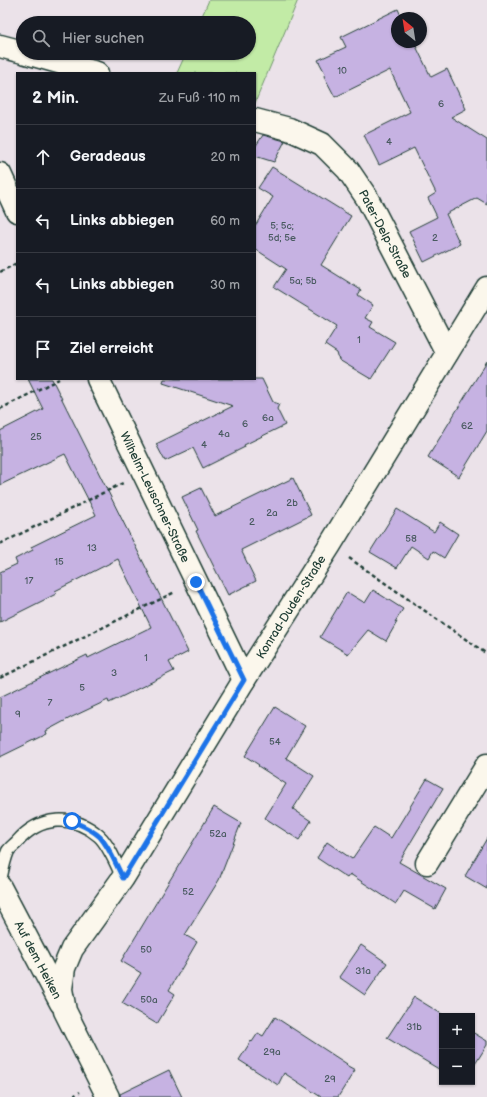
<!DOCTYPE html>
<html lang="de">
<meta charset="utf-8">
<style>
body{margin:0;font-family:"Balsamiq Sans",sans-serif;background:#242831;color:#f1f3f6}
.controls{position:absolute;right:12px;bottom:12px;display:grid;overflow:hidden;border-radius:0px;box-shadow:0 1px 3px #0004}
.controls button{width:36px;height:36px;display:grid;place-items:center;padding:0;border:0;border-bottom:1px solid #363941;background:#171b24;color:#f1f3f6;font:20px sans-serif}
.compass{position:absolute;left:391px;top:12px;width:36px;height:36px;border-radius:50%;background:#171b24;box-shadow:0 1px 3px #0004;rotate:330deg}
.stop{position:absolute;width:12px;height:12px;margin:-9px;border:3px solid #1a73e8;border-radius:50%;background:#fff}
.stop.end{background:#1a73e8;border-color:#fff;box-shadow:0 1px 4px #0008}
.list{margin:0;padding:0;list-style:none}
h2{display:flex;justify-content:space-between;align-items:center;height:52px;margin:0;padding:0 16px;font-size:17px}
h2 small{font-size:13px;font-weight:400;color:#9ea1a6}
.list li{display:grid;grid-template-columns:26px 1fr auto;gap:12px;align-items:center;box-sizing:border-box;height:64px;padding:0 16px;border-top:1px solid #363941}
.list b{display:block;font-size:15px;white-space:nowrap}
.list em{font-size:13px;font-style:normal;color:#9ea1a6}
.icon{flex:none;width:22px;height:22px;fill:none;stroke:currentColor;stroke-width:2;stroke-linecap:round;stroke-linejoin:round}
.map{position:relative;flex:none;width:487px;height:1097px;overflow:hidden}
.search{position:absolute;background:#171b24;box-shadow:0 1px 3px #0004;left:16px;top:16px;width:240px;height:44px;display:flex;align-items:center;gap:10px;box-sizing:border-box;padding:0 14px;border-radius:22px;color:#9ea1a6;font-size:15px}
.panel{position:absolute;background:#171b24;box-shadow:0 1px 3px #0004;left:16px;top:72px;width:240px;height:308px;border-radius:0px}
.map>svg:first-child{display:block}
.green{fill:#c2eba6;stroke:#70946d}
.building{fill:#c6b2e2;stroke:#1f3d34}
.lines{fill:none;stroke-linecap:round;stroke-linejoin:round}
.lane-casing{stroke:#1f3d34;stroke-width:15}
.street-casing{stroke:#1f3d34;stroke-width:25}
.path{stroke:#1f3d34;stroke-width:2.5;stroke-dasharray:4 3;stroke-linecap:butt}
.lane{stroke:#fbf7ec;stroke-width:12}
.street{stroke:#fbf7ec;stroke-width:22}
.route{stroke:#1a73e8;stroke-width:5}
.labels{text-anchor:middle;stroke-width:3.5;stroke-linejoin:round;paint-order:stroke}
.number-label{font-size:10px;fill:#495a60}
.street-label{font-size:12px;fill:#1f3d34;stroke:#fbf7ec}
</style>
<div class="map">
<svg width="487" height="1097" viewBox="0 0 487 1097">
<rect width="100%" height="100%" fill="#ebe2e9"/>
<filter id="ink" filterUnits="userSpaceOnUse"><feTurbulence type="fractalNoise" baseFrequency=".025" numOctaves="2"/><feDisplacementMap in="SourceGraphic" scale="8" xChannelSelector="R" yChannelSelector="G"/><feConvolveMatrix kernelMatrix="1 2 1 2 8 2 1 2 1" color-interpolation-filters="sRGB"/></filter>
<g filter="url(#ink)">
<polygon class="green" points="209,0 298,0 255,103 255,73 177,73 186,53 249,53 249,23 199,23"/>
<g class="building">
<polygon points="398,9 402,18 397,18 397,42 414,42 431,77 447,69 466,109 451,117 487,140 487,204 477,198 446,214 460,244 424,262 409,231 437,217 428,198 436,193 414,148 379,165 364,135 410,112 390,70 335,97 324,76 325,73 318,60 346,47 341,37"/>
<polygon points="263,135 285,141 274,162 255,156 255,147"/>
<polygon points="272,167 351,216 321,265 361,290 358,295 373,305 365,318 373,322 370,327 395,342 371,379 339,360 337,353 325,345 337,326 274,287 286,269 255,249 255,226 273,197 258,188"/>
<polygon points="487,361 487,431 459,477 428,457"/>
<polygon points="28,379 52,379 188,652 169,662 174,671 109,703 108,700 72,717 46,731 47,734 0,757 0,697 87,655 88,658 151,627 118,559 55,591 56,594 0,622 0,572 17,564 15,559 33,550 31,547 96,515 65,454 0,485 0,431 43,409"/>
<polygon points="164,379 262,379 273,402 279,404 277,409 285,425 244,445 245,447 203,468 193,448 165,461 156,444 233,406 163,383"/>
<polygon points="293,478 311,515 241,550 256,581 228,595 196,531 198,530 182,497 201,488 215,516"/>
<polygon points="397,509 434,532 440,522 458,534 444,558 433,551 429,558 411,546 397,568 370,552"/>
<polygon points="373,590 403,609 395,622 397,622 386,641 368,630 348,654 320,637 347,592 365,603"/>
<polygon points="275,707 305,726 286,758 314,776 293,809 311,821 299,840 265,818 286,784 258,766 259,765 245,756"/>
<polygon points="427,779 443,788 399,862 446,889 435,909 404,891 396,904 350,874 347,878 317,858 327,842 352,859 374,827 391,838"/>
<polygon points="214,807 241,823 219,880 185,935 197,942 169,990 175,994 157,1024 122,1003 141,973 121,961"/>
<polygon points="487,838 487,889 465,876"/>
<polygon points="361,945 387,963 365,995 339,977"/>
<polygon points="414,997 445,1016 442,1016 442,1071 387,1038"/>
<polygon points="275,1017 347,1064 346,1065 355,1070 338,1097 321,1097 284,1073 278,1085 239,1060 251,1041 252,1042 258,1033 263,1036"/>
<polygon points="472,1032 487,1041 487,1045 472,1069"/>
<polygon points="169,1070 182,1097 120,1097 120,1094"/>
</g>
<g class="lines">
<g class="lane-casing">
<path id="lane" d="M0 881C2 871 4 860 8 851 10 848 14 845 17 842 39 816 73 813 99 836 109 845 117 866 123 878"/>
</g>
<g class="street-casing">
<g id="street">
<polyline points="0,46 23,52"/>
<polyline points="26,53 97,73"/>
<polyline points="255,120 289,129 322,144 348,170 367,198 447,353"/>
<polyline points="0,174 17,211"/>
<polyline points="98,379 244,680"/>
<polyline points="427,863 487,765"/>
<polyline points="0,887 61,1003"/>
<polyline points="108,1097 65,1011 61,989 64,968 72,949 123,878 244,680 330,545 487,288"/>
</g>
</g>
<g class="path">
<polyline points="0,272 17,263"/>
<polyline points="0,409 59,379"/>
<polyline points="0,544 123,483"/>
<polyline points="349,558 487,654"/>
<polyline points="0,678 175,592"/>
<polyline points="74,1097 75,1095 80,1092"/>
</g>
<use href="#lane" class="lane"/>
<use href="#street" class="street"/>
</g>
</g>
<g class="lines" filter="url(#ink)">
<path class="route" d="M72 821C81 825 92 829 100 837 110 848 116 865 123 878L244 680 196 582"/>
</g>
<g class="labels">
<g class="number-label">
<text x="342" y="74">10</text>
<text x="441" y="107">6</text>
<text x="389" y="145">4</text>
<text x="282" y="229">5; 5c;<tspan x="282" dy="12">5d; 5e</tspan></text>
<text x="435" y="241">2</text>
<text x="303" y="284">5a; 5b</text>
<text x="359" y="343">1</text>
<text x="268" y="421">6a</text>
<text x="245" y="427">6</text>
<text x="467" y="429">62</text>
<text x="224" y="437">4a</text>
<text x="36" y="440">25</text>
<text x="204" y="448">4</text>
<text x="292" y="506">2b</text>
<text x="272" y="516">2a</text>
<text x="252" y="525">2</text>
<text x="411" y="542">58</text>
<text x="92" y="551">13</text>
<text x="59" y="565">15</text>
<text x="29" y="584">17</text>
<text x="146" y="661">1</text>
<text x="114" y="676">3</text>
<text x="82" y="691">5</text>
<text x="50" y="706">7</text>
<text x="18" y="717">9</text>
<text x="275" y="745">54</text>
<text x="218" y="837">52a</text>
<text x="188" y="895">52</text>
<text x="146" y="953">50</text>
<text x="363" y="974">31a</text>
<text x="149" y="1003">50a</text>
<text x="414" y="1030">31b</text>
<text x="272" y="1055">29a</text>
<text x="330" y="1082">29</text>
</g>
<g class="street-label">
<text transform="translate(385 234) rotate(62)" y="4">Pater-Delp-Straße</text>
<text transform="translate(155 497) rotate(64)" y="4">Wilhelm-Leuschner-Straße</text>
<text transform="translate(291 607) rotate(-58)" y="4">Konrad-Duden-Straße</text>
<text transform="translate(38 960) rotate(62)" y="4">Auf dem Heiken</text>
</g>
</g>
</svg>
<div class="controls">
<button>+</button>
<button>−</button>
</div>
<svg class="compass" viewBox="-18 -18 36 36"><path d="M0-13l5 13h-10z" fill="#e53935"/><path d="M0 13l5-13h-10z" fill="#9ea1a6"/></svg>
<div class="stop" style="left:72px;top:821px"></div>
<div class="stop end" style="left:196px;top:582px"></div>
<div class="search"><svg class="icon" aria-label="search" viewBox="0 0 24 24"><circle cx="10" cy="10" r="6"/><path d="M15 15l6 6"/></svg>Hier suchen</div>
<section class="panel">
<h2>2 Min.<small>Zu Fuß · 110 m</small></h2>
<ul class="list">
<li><svg class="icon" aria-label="ahead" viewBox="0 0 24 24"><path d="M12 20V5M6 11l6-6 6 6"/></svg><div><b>Geradeaus</b></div><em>20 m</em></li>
<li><svg class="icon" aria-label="left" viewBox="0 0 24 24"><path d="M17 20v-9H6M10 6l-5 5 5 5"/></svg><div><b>Links abbiegen</b></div><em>60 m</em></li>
<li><svg class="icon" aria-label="left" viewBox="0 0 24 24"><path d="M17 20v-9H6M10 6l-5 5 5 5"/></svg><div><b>Links abbiegen</b></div><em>30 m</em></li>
<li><svg class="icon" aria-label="arrive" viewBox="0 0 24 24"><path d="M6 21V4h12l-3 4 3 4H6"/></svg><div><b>Ziel erreicht</b></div></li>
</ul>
</section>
</div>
